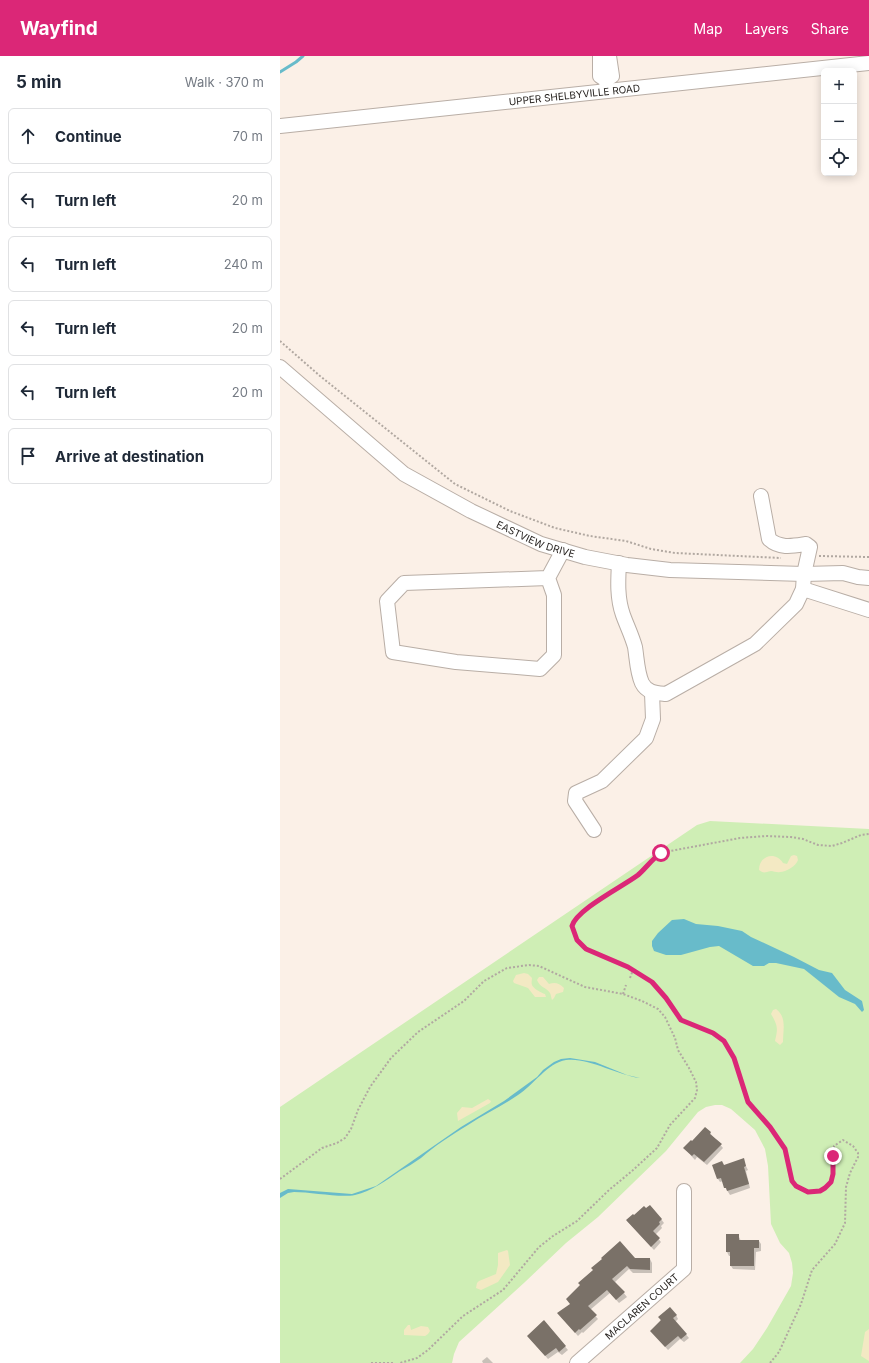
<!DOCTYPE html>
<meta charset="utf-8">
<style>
body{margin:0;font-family:Inter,sans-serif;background:#f6f6f7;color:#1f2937}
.controls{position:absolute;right:12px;top:12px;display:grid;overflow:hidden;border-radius:6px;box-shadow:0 2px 10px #0003}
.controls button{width:36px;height:36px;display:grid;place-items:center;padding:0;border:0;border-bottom:1px solid #e0e1e3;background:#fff;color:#1f2937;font:20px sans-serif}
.stop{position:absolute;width:12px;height:12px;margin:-9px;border:3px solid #db2777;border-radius:50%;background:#fff}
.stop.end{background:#db2777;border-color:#fff;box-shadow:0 1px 4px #0008}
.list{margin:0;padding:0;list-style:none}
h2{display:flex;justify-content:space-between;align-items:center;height:52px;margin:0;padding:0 16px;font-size:17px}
h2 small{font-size:13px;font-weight:400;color:#747a83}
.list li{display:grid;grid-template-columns:26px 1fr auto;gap:12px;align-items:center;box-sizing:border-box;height:56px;margin:0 8px 8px;padding:0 8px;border:1px solid #e0e1e3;border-radius:6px}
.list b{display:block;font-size:15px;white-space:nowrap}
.list em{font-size:13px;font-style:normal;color:#747a83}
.icon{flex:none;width:22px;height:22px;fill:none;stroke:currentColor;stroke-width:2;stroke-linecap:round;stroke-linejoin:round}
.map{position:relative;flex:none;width:589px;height:1307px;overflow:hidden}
header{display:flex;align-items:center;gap:24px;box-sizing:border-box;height:56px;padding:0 20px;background:#db2777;color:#fff}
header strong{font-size:19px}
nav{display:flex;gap:22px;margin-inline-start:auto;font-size:14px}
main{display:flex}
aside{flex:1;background:#fff}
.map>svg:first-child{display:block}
.green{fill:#cfeeb5}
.sand{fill:#f3e9c3}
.water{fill:#68bbca}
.shadow{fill:#0003}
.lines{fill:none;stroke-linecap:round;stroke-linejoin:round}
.stream{stroke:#68bbca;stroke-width:3}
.building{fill:#7a7168}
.minor-casing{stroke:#b9aea6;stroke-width:16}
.path{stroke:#b1a8a1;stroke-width:2;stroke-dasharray:2 2;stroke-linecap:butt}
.minor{stroke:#fff;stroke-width:14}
.route{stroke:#db2777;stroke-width:5}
.labels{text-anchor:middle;stroke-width:3.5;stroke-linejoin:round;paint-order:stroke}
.street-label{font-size:10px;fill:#221e1b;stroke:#fbf0e7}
</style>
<header>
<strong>Wayfind</strong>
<nav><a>Map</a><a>Layers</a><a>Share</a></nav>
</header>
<main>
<aside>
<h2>5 min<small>Walk · 370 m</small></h2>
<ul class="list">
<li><svg class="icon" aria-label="ahead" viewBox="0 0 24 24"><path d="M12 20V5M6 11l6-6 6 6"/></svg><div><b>Continue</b></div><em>70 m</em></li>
<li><svg class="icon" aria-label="left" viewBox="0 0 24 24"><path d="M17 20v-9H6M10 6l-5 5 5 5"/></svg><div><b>Turn left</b></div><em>20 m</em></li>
<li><svg class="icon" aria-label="left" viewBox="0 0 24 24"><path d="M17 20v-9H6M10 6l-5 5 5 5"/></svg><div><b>Turn left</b></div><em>240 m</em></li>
<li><svg class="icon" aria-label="left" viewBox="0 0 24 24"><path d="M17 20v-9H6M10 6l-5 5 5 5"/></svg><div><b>Turn left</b></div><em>20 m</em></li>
<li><svg class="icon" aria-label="left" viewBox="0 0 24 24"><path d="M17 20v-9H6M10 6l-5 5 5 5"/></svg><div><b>Turn left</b></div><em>20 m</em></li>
<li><svg class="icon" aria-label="arrive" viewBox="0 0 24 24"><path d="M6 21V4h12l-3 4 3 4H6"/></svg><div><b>Arrive at destination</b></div></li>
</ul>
</aside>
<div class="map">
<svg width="589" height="1307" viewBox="0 0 589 1307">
<rect width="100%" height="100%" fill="#fbf0e7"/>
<polygon class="green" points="430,765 589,773 589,1307 460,1307 473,1293 487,1272 511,1230 513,1217 512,1207 509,1197 500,1187 491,1168 488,1110 485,1093 475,1074 451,1053 442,1049 435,1049 426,1051 418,1056 386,1095 318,1161 286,1187 245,1226 179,1286 174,1298 172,1307 0,1307 0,1051 417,769"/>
<g class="sand">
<path d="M514 799 517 800 518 804C516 810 506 816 500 816 497 817 494 815 491 815 485 816 484 818 479 814 479 799 496 795 503 807L507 808 511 800Z"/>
<path d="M244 917 248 918 252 922C252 924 251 927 252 929 253 932 261 937 265 938L266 941H255L248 932 234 927 233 925 236 919Z"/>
<path d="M259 921H263L269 928C275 926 279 927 284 932L283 936 276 938 274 942 272 944C271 941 271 939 270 937 266 931 260 932 257 924Z"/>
<path d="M496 953C507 961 503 974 503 986L500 989 495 985C498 972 498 970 491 958L493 954Z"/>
<polygon points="208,1043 211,1045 210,1047 178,1065 177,1057 182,1051 192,1052"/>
<polygon points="227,1194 228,1195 230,1209 218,1226 201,1234 196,1232 197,1227 199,1225 216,1218 218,1209 218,1197"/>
<polygon points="128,1269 130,1269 131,1274 141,1270 148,1271 150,1275 148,1278 145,1280 124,1279 124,1274"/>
<polygon points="589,1273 589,1305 581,1300 585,1276"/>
</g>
<g class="water">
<polygon points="404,863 416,868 438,870 462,875 471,881 514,901 539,914 552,917 565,934 582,945 584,954 582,956 575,948 559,941 524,913 496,907 489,907 484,910 473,910 439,890 430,891 401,899 386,899 374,895 372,890 372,885 378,877 392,864"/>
<path d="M290 1002 315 1006 347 1019 360 1022C337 1019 308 1001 286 1004 267 1007 254 1029 238 1039 222 1050 204 1058 188 1069 179 1074 171 1080 163 1085 155 1090 148 1096 141 1102 134 1107 127 1111 120 1115 105 1125 92 1135 75 1139 60 1142 31 1136 14 1136L8 1137 0 1142V1137L8 1133 72 1138 96 1130 181 1071 224 1045 257 1021 263 1014 274 1006 281 1003Z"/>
</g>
<g class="shadow">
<polygon points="430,1077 443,1092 427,1109 417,1101 415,1104 405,1093 412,1087"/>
<polygon points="463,1104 468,1114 466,1115 470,1132 450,1139 445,1131 443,1125 440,1126 438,1123 444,1110"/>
<polygon points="381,1163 384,1167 381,1170 382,1172 375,1179 381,1186 374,1194 347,1165"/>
<polygon points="458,1179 461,1185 479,1185 481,1188 481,1195 476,1196 475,1214 453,1213 451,1210 451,1200 449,1200 447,1196"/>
<polygon points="355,1203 370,1203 372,1207 372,1217 353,1217 349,1213 335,1226 347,1241 339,1247 330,1237 310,1254 318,1263 303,1277 302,1276 298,1280 279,1258"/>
<polygon points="396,1259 398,1263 395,1266 409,1282 404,1286 400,1283 388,1294 371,1275 381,1265 379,1261"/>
<polygon points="263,1265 288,1294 282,1299 278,1296 268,1303 248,1280"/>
<polygon points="207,1301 213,1307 203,1307 202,1305"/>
</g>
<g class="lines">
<polyline class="stream" points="0,16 16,6 23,0"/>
</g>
<g class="building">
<polygon points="425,1071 431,1076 430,1078 442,1088 424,1106 414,1098 412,1100 403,1092 411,1084 412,1085"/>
<polygon points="464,1102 466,1110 464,1111 469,1128 447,1135 446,1132 444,1132 441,1122 437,1123 432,1109 442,1105 444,1109"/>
<polygon points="370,1149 382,1163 379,1166 380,1168 373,1175 380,1182 371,1191 346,1164 353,1158 354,1159 364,1150 366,1152"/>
<polygon points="446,1178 459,1178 459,1184 479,1184 479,1192 474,1192 474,1210 450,1210 450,1196 446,1196"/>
<polygon points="340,1185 355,1202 370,1202 370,1214 350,1213 347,1210 332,1223 345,1236 336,1244 327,1234 308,1250 317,1259 300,1274 299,1273 295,1277 277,1257 290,1248 286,1243 300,1229 298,1227 313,1214 311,1212 322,1203 321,1202"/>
<polygon points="390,1251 397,1259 393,1262 407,1278 401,1283 398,1280 385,1291 370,1275 381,1264 378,1261"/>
<polygon points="264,1264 286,1290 279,1296 276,1292 265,1300 247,1280"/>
</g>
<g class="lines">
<g class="minor-casing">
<g id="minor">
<polyline points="320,0 320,20 326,24 327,35"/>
<polyline points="326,24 332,20 329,0"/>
<path id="s1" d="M0 70 589 7"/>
<path id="s2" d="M0 311 124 418 191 455 261 488 305 501 347 509 390 514 524 518 563 517 578 521 589 522"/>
<path d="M339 507C338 525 337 542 343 559 347 570 352 580 355 591 357 603 357 616 362 627 367 637 377 637 386 638L475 588 516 548 523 533 524 518 530 491 526 488C513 490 500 493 489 483L481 440"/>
<polyline points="268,522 274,539 274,599 260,613 176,606 113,596 107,545 124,527 268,522 283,494"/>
<polyline points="523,533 589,554"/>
<polyline points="314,774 295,745 296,737 322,725 366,682 373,663 372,637"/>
<path id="s3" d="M297 1307 404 1213V1135"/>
</g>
</g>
<g class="path">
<polyline points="0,285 40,320 175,428 230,455 275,472 310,480 346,485 371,493 395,497 501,502"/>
<polyline points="539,500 589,501"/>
<polyline points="350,922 353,914"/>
<polyline points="343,938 346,929"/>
<polyline points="0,1123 42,1092 57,1087 65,1082 71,1073 78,1054 90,1031 111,1002 138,976 184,945 204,925 227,912 249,909 259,910 305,931 343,938 362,945 378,953 385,961 395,982 398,994 409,1012 416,1026 417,1034 415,1042 390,1069 377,1092 352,1115 329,1134 297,1165 273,1180 259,1191 223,1234 183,1260 148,1294 137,1302 120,1307"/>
<polyline points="91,1307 114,1307"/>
<polyline points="490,1307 499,1296 521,1248 532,1214 555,1188 565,1167 566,1131 570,1117 578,1101 578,1097 573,1090 563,1084 554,1090 553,1118 551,1126 545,1132 540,1135 528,1136 517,1130 513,1125 505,1093 490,1071 468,1046 454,1002 444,985 433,977 401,964 386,942 372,927 364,921 348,911 306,893 297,884 293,870 296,863 301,857 358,819 377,800 385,796 460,782 486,780 511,781 523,783 538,789 552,790 562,787 581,779 589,778"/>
</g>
<use href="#minor" class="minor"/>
</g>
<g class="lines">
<path class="route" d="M381 797C372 803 366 812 358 819 342 831 297 853 292 870L297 884 306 893 348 911 372 926 386 942 401 964 433 977 444 985 454 1002 468 1046 490 1071 505 1093 512 1125 516 1130 528 1136 540 1135 545 1132 551 1126 553 1118V1100"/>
</g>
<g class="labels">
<g class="street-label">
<text dy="4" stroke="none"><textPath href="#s1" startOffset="296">UPPER SHELBYVILLE ROAD</textPath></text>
<text dy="4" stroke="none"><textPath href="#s2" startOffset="311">EASTVIEW DRIVE</textPath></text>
<text dy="4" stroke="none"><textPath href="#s3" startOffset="86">MACLAREN COURT</textPath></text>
</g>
</g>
</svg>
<div class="controls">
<button>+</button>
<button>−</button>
<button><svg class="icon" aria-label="locate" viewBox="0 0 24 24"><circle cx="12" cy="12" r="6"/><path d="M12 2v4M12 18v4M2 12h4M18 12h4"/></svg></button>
</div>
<div class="stop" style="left:381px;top:797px"></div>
<div class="stop end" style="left:553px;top:1100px"></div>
</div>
</main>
